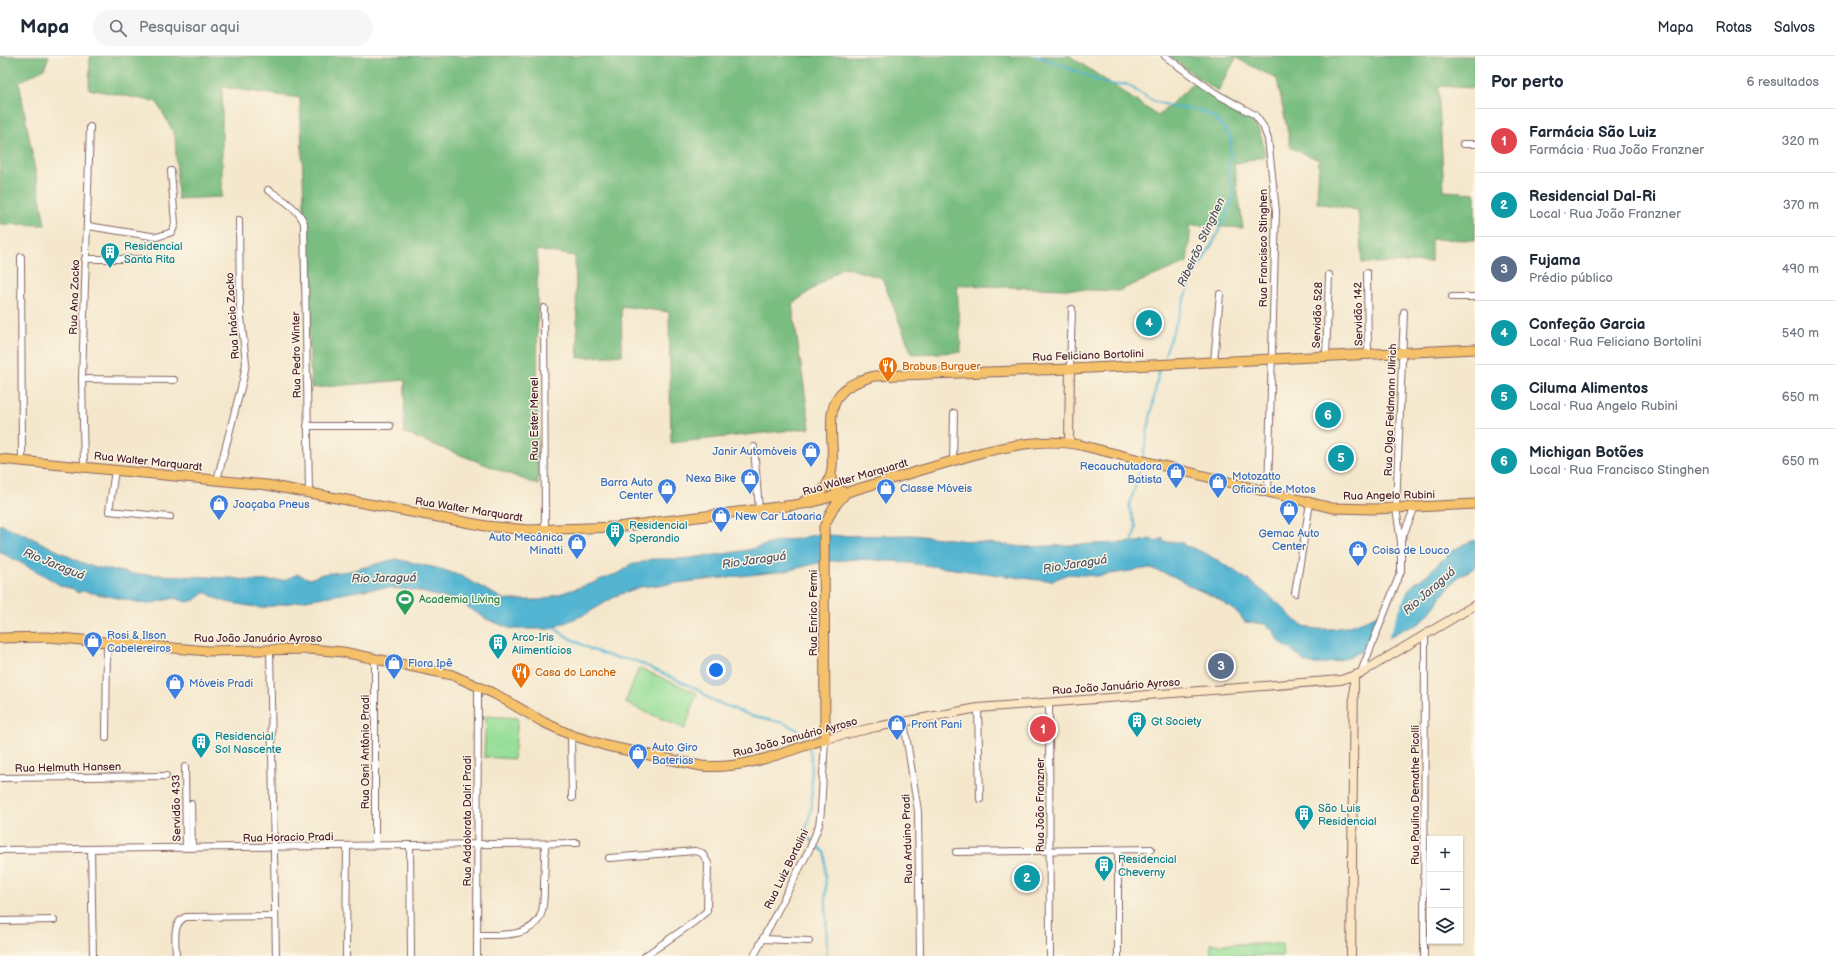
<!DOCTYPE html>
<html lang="pt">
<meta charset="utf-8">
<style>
body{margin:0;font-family:"Balsamiq Sans",sans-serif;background:#f6f6f7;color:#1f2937}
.controls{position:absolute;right:12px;bottom:12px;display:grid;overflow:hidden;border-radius:0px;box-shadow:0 1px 3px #0004}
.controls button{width:36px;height:36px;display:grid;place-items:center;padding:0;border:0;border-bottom:1px solid #e0e1e3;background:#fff;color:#1f2937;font:20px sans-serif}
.you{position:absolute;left:716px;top:614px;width:14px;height:14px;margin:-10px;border:3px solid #fff;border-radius:50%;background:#1a73e8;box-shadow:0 0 0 6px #1a73e833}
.badge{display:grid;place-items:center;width:26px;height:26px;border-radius:50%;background:#c8321e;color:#fff;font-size:13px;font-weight:700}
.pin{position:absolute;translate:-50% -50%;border:2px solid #fff;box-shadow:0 1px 4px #0006}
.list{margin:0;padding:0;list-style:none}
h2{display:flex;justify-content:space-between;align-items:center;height:52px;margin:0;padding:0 16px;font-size:17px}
h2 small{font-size:13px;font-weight:400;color:#747a83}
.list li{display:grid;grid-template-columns:26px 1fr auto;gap:12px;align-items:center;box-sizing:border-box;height:64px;padding:0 16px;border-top:1px solid #e0e1e3}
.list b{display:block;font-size:15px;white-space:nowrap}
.list p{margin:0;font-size:13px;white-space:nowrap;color:#747a83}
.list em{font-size:13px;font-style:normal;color:#747a83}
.icon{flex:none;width:22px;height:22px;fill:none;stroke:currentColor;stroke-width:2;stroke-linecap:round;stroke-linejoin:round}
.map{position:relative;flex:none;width:1475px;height:900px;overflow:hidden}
header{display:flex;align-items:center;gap:24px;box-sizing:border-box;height:56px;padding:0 20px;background:#fff;border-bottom:1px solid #e0e1e3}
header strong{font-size:19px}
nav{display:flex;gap:22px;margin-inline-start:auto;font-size:14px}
.search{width:280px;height:36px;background:#f6f6f7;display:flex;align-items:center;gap:10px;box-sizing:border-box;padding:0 14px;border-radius:22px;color:#747a83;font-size:15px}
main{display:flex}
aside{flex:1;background:#fff}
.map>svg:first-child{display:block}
.green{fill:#97de98;stroke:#707e62}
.forest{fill:#79bd80;stroke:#626e56}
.water{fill:#53b5d2;stroke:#4e6a7e}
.pier{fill:#f4e7cc}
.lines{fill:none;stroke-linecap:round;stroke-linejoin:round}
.stream{stroke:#53b5d2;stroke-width:2}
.street-casing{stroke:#866563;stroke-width:8}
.secondary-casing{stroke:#866563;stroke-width:10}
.primary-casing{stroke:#866563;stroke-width:11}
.street{stroke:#fff;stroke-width:6}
.secondary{stroke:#fbe6c4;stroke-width:8}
.primary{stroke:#f5c16b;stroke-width:9}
.labels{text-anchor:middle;stroke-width:3;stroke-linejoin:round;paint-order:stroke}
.culture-label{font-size:11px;fill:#0d838f;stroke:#fcf5e5;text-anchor:start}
.street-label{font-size:11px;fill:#4a1f2b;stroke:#fcf5e5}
.food-label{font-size:11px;fill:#c56008;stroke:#fcf5e5;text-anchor:start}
.shop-label{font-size:11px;fill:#366cbe;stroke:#fcf5e5;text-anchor:start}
.leisure-label{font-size:11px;fill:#27864d;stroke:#fcf5e5;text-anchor:start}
.water-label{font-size:12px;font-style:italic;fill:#4d5465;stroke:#fcf5e5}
</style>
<header>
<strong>Mapa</strong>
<div class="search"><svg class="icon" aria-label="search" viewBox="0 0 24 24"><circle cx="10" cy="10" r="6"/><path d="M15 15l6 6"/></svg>Pesquisar aqui</div>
<nav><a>Mapa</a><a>Rotas</a><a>Salvos</a></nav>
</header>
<main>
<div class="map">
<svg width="1475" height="900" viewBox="0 0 1475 900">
<rect width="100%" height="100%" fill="#fcf5e5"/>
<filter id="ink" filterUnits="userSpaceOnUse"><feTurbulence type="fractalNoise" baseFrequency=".025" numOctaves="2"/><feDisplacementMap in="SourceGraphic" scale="8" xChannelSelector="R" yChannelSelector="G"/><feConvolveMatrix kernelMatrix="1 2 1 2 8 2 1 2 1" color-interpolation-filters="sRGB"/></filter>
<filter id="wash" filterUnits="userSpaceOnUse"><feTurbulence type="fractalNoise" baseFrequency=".012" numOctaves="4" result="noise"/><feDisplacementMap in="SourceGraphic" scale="16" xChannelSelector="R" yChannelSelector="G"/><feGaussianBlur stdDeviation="0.9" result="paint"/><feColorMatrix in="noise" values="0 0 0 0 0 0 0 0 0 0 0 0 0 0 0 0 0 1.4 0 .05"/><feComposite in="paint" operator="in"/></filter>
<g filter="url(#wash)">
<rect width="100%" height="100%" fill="#f4e7cc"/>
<g class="green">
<polygon points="639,612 697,637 685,673 625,647"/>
<polygon points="486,660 518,662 514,703 484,701"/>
<polygon points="1210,888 1282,888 1283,900 1211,900"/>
</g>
<g class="forest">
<polygon points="0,0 49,0 44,13 19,26 45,169 0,168"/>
<path d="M90 0H1070L1158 60 1194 27C1215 40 1245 51 1258 73 1263 81 1263 91 1265 100L1234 108 1243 172 1191 169 1187 206 1118 235 957 229 961 296 912 298 882 222 843 211 792 248 810 372 671 387 669 256 621 250 622 299 578 302 575 200 537 194 538 429 404 377 405 324 311 332 300 42 222 31V141L178 143 175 79 157 46 89 33Z"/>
<polygon points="1170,0 1475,0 1475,32 1438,30 1444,135 1475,137 1475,184 1431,183 1431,206 1362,207 1358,154 1317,147 1319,104 1291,92 1277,23 1236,2 1218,35 1198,22"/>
</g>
<path class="water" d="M0 468 32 482 78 505 94 511 134 518 231 522 254 525 284 524 298 518 310 523 322 518 350 515 396 503 441 513 461 520 503 543 509 544H541L596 526C606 519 622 520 630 508H637L651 503H679L724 498 747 494 784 484 797 483 818 478 841 480 912 479 1025 491 1139 486 1150 483 1156 486 1163 482V486H1183L1184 490C1203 490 1275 541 1288 557 1300 572 1312 574 1331 573 1347 572 1365 565 1380 558 1393 552 1404 538 1414 528 1419 524 1426 520 1431 515 1443 502 1457 489 1475 484V512C1471 515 1465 516 1461 519 1446 530 1436 552 1422 565 1415 571 1407 571 1400 575 1377 588 1339 610 1312 608 1304 608 1301 601 1295 597 1285 588 1276 588 1274 574L1265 568 1245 566 1239 558 1215 541 1194 532 1175 521 1150 512 1097 520 1068 518 1054 524H1038L893 505 858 503 822 506 786 515 640 531 618 539 586 558 550 573H512L486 563 460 546 414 534 389 532 369 533 261 552 226 546 213 541 206 536 195 544 187 546 175 542 147 548 83 535 77 537 74 533 61 530 42 518 0 496Z"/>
<polygon class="pier" points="1409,531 1387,584 1364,596 1380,556"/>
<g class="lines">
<g class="stream">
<polyline points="1035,0 1052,5 1104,27 1116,29 1126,28 1153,45 1174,51 1199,54 1216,63 1231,81 1229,118 1233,134 1233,144 1215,183 1192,223 1165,298"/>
<polyline points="1143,401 1159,314"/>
<polyline points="1132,487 1136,471 1129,451 1141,411"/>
<polyline points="552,570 564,579 590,593 612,601 636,605 697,633 710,643 729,651 752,660 784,667 798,674 807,687"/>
<polyline points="809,691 811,698 812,750 805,778 825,797 827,900"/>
</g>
</g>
</g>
<g filter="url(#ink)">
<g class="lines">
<g class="street-casing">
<g id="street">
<polyline points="1165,0 1215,37 1255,59 1263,70 1268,83 1276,155 1268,436"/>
<polyline points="1463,88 1475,88"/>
<path d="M268 134C281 142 299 153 304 167L309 435"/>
<polyline points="88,170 157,181 172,176 175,168 171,115"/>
<polyline points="21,201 22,405"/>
<polyline points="85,203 145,203"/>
<polyline points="1367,217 1368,299"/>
<polyline points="1452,241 1475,241"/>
<polyline points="544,252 545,474"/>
<polyline points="1326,301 1329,219"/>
<polyline points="1214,306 1220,238"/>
<polyline points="1070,313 1072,253"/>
<polyline points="82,323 174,324"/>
<polyline points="307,370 390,370"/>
<polyline points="754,391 759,454"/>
<polyline points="953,405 954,357"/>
<polyline points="84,411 82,323 90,71"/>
<polyline points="115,414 109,455 170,461"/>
<polyline points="217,424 243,324 246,307 240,252 239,164"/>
<polyline points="1401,484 1415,451"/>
<polyline points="1295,537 1310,447"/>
<polyline points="270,594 276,900"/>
<polyline points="375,602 375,789"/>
<polyline points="1361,616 1401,515 1401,486 1396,452 1404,256"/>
<polyline points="1049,647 1050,900"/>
<polyline points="978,652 980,743"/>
<polyline points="904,666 918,755 920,900"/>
<polyline points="571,679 572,742"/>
<polyline points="106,682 107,586"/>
<polyline points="185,711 186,792"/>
<polyline points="0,722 166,720"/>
<polyline points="191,748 192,792"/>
<polyline points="410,789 411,900"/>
<polyline points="91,793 93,900"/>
<polyline points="0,794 577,787"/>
<polyline points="1118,794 1118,900"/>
<polyline points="956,796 1151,793"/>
<polyline points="609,802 695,795 702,797 708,807 707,855 694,866 645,900"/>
<polyline points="0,865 54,864"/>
<path d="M477 879C490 879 504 880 517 877 546 870 544 849 544 825 545 813 545 800 545 788"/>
<polyline points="763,883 809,885"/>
<path d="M176 900C176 886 171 867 186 861L275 860"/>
<polyline points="346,900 347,790"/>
<polyline points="477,900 478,629"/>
<polyline points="754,900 810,792 819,769 821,755 825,683"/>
<polyline points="1424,900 1425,579"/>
</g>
</g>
<g class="secondary-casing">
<g id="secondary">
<polyline points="1069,387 1070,313"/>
<polyline points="825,683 876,671 978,652 1341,624 1361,617 1475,549"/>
<polyline points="1351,900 1354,621"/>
</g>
</g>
<g class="primary-casing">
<g id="primary">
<path d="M0 403 267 429 486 470 528 474 617 471 810 447 983 396C1015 389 1048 382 1080 389L1332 452 1375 453 1475 448"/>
<polyline points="831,422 835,432 846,437"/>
<path d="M804 445C810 442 818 440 823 434 846 409 816 356 845 333 854 326 864 323 874 320L1070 313 1475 293"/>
<path d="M0 582 48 581 208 595 309 593 343 596 452 619 495 638 543 666 571 679 607 690 701 710C745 714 784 696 825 683L824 471 833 452 845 438"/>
</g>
</g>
<use href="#street" class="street"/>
<use href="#secondary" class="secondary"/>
<use href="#primary" class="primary"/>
</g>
</g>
<defs>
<g id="building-pin" transform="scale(1)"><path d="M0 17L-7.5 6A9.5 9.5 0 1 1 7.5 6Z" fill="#0f9aa8" stroke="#fcf5e5"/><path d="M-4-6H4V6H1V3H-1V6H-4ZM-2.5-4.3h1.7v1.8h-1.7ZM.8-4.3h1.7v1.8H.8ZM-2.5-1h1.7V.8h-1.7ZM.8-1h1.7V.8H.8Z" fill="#fff"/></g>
<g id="restaurant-pin" transform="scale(1)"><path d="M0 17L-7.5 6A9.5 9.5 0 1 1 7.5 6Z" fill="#e8710a" stroke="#fcf5e5"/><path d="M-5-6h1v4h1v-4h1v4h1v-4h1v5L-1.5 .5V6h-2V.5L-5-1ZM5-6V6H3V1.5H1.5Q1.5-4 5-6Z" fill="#fff"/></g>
<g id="shop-pin" transform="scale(1)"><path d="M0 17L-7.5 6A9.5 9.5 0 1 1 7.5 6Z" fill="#3f7fe0" stroke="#fcf5e5"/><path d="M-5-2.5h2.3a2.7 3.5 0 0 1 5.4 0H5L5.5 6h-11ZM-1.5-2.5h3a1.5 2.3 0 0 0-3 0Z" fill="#fff"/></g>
<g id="stadium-pin" transform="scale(1)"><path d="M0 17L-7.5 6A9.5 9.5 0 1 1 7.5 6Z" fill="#2e9e5b" stroke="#fcf5e5"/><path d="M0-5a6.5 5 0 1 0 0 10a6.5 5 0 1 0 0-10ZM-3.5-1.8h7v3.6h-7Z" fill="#fff"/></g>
</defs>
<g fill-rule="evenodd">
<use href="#building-pin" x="110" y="196"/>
<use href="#restaurant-pin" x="888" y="310"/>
<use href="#shop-pin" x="811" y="395"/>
<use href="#shop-pin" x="1176" y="416"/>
<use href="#shop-pin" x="750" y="422"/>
<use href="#shop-pin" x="1218" y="426"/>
<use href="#shop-pin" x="667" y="432"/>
<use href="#shop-pin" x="886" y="432"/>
<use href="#shop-pin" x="219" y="448"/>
<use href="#shop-pin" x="1289" y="453"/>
<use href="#shop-pin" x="721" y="460"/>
<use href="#building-pin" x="615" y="475"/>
<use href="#shop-pin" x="577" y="487"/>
<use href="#shop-pin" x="1358" y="494"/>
<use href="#stadium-pin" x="405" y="543"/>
<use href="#shop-pin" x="93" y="585"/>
<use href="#building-pin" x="498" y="587"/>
<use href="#shop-pin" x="394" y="607"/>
<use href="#restaurant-pin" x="521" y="616"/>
<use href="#shop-pin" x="175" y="627"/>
<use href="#building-pin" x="1137" y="665"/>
<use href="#shop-pin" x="897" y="668"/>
<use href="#building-pin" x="201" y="686"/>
<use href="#shop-pin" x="638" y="697"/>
<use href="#building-pin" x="1304" y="758"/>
<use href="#building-pin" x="1104" y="809"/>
</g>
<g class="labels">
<g class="culture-label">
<text x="124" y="194">Residencial<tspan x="124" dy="13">Santa Rita</tspan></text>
<text x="629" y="473">Residencial<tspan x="629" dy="13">Sperandio</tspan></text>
<text x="512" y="585">Arco-Iris<tspan x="512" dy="13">Alimentícios</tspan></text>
<text x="1151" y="669">Gt Society</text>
<text x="215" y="684">Residencial<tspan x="215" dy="13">Sol Nascente</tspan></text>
<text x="1318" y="756">São Luis<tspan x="1318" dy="13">Residencial</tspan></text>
<text x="1118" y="807">Residencial<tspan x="1118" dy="13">Cheverny</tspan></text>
</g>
<g class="street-label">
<text transform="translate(1263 192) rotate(-90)" y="4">Rua Francisco Stinghen</text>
<text transform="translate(74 241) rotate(-88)" y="4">Rua Ana Zacko</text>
<text transform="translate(1358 258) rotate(-91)" y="4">Servidão 142</text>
<text transform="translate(1317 259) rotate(-88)" y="4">Servidão 528</text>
<text transform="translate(232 260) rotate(-94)" y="4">Rua Inácio Zacko</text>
<text transform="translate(296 299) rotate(-91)" y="4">Rua Pedro Winter</text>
<text transform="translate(1088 299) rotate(-2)" y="4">Rua Feliciano Bortolini</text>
<text transform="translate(1390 354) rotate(-88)" y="4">Rua Olga Feldmann Ullrich</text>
<text transform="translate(534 363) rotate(-90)" y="4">Rua Ester Menel</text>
<text transform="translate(148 405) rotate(6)" y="4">Rua Walter Marquardt</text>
<text transform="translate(855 421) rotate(-16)" y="4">Rua Walter Marquardt</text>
<text transform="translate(1389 439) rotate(-1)" y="4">Rua Angelo Rubini</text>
<text transform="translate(469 453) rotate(9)" y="4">Rua Walter Marquardt</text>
<text transform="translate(813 557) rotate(-90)" y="4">Rua Enrico Fermi</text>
<text x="258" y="586">Rua João Januário Ayroso</text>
<text transform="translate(1116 630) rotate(-4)" y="4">Rua João Januário Ayroso</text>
<text transform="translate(795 681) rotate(-15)" y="4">Rua João Januário Ayroso</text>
<text transform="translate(365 696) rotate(-90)" y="4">Rua Osni Antônio Pradi</text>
<text transform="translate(68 711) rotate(-1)" y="4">Rua Helmuth Hansen</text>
<text transform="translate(1415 739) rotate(-90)" y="4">Rua Paulina Demathe Picolli</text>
<text transform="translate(1040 749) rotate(-90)" y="4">Rua João Franzner</text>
<text transform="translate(176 752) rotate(-91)" y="4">Servidão 433</text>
<text transform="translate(467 765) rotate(-90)" y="4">Rua Addolorata Dalri Pradi</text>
<text transform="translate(288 781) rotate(-1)" y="4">Rua Horacio Pradi</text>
<text transform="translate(907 783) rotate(-92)" y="4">Rua Arduino Pradi</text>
<text transform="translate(786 813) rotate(-64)" y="4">Rua Luiz Bortolini</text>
</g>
<g class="food-label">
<text x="902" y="314">Brabus Burguer</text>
<text x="535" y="620">Casa do Lanche</text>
</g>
<g class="shop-label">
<text x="797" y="399" text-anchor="end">Janir Automóveis</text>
<text x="1162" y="414" text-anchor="end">Recauchutadora<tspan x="1162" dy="13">Batista</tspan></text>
<text x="1232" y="424">Motozatto<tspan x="1232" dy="13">Oficina de Motos</tspan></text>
<text x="736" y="426" text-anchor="end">Nexa Bike</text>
<text x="653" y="430" text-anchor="end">Barra Auto<tspan x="653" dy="13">Center</tspan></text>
<text x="900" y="436">Classe Móveis</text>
<text x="233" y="452">Joaçaba Pneus</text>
<text x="735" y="464">New Car Latoaria</text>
<text x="1289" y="481" text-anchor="middle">Gemac Auto<tspan x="1289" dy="13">Center</tspan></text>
<text x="563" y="485" text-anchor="end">Auto Mecânica<tspan x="563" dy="13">Minatti</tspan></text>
<text x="1372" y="498">Coisa de Louco</text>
<text x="107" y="583">Rosi &amp; Ilson<tspan x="107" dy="13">Cabelereiros</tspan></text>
<text x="408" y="611">Flora Ipê</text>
<text x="189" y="631">Móveis Pradi</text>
<text x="911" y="672">Pront Pani</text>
<text x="652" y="695">Auto Giro<tspan x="652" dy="13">Baterias</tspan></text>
</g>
<g class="leisure-label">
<text x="419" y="547">Academia Living</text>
</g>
<g class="water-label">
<text transform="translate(1201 186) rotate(-65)" y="4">Ribeirão Stinghen</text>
<text transform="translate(754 504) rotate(-8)" y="4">Rio Jaraguá</text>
<text transform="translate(54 508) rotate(22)" y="4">Rio Jaraguá</text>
<text transform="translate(1075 508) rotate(-9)" y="4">Rio Jaraguá</text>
<text transform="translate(384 522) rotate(-1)" y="4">Rio Jaraguá</text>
<text transform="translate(1429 535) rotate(-41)" y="4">Rio Jaraguá</text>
</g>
</g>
</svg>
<div class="controls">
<button>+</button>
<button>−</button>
<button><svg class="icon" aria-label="layers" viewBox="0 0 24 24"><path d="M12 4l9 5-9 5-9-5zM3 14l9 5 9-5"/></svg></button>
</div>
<div class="you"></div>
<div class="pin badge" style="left:1043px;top:673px;background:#e0444e">1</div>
<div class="pin badge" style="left:1027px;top:822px;background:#0f9aa8">2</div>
<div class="pin badge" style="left:1221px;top:610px;background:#5c6f8a">3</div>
<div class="pin badge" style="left:1149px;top:267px;background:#0f9aa8">4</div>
<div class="pin badge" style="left:1341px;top:402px;background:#0f9aa8">5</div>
<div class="pin badge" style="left:1328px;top:359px;background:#0f9aa8">6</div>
</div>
<aside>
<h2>Por perto<small>6 resultados</small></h2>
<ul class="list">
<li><span class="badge" style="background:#e0444e">1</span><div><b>Farmácia São Luiz</b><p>Farmácia · Rua João Franzner</p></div><em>320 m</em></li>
<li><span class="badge" style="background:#0f9aa8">2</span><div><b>Residencial Dal-Ri</b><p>Local · Rua João Franzner</p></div><em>370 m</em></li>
<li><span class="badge" style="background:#5c6f8a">3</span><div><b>Fujama</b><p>Prédio público</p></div><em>490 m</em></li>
<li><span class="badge" style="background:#0f9aa8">4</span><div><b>Confeção Garcia</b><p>Local · Rua Feliciano Bortolini</p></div><em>540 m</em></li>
<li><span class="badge" style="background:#0f9aa8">5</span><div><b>Ciluma Alimentos</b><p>Local · Rua Angelo Rubini</p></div><em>650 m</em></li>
<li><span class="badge" style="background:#0f9aa8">6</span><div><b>Michigan Botões</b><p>Local · Rua Francisco Stinghen</p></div><em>650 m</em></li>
</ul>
</aside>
</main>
